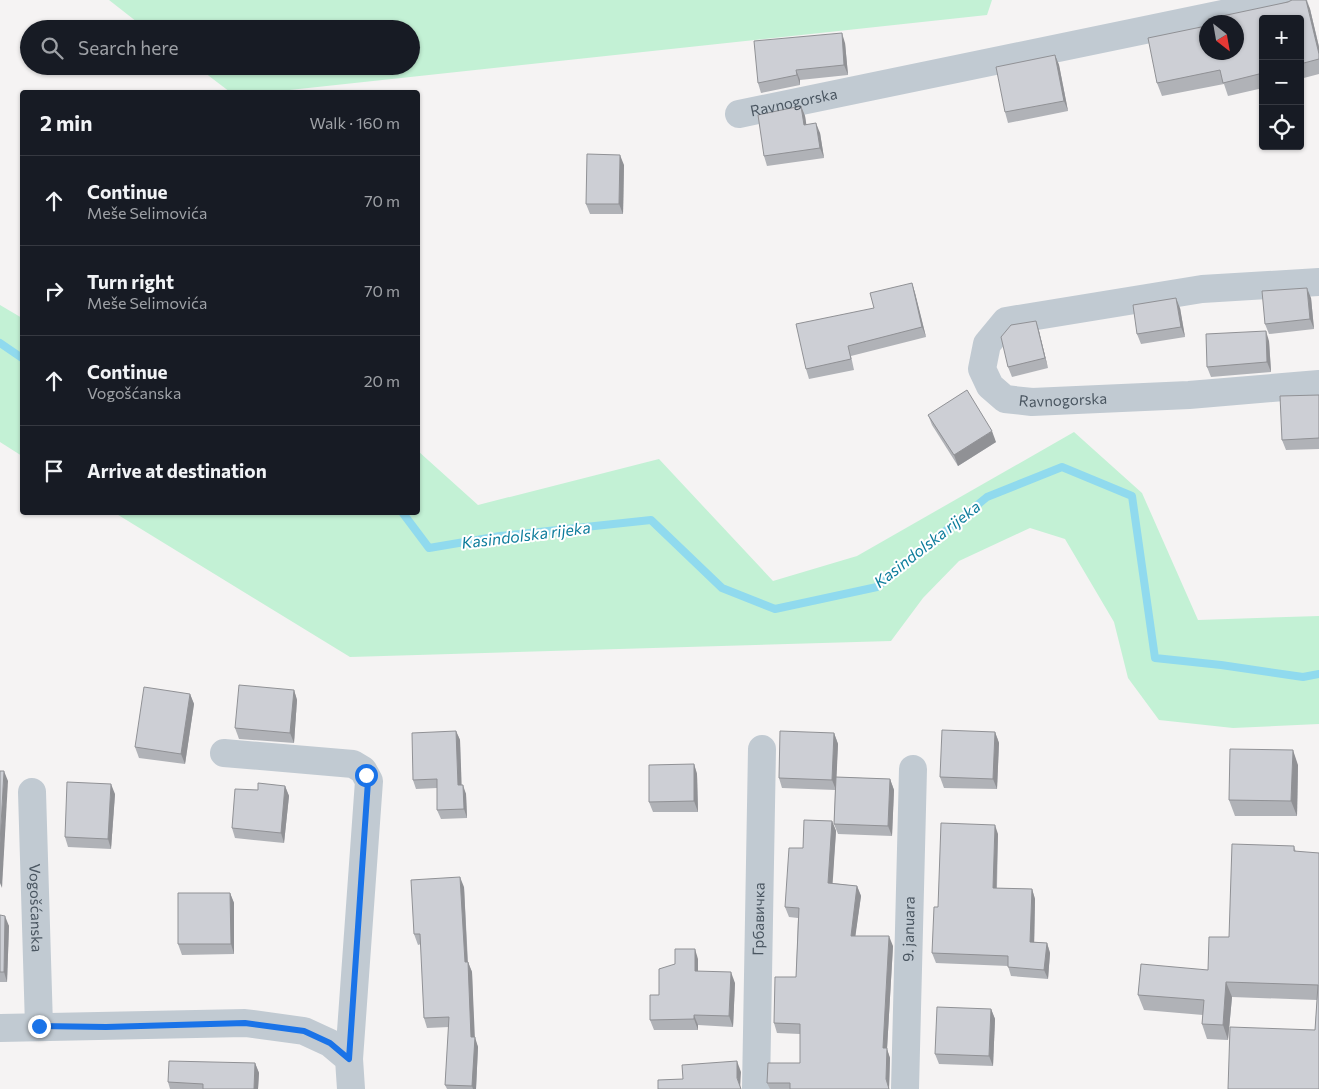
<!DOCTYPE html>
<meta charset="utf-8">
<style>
body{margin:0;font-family:Commissioner,sans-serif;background:#242831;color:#f1f3f6}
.controls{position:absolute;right:15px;top:15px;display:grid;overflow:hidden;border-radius:5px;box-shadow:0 1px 4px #0004}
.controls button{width:45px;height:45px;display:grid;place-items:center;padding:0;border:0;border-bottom:1px solid #363941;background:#171b24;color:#f1f3f6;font:25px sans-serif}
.compass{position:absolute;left:1199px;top:15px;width:45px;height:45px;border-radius:50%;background:#171b24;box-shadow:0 1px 4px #0004;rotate:149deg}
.stop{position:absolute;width:15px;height:15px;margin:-11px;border:4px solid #1a73e8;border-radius:50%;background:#fff}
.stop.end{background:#1a73e8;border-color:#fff;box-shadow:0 1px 5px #0008}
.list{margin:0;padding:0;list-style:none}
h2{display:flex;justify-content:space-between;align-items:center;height:65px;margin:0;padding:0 20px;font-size:21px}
h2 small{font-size:16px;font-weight:400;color:#9ea1a6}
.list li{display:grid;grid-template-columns:32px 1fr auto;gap:15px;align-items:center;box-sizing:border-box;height:90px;padding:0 20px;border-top:1px solid #363941}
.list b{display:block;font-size:19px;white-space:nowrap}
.list p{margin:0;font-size:16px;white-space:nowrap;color:#9ea1a6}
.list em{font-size:16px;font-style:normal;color:#9ea1a6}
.icon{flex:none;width:28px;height:28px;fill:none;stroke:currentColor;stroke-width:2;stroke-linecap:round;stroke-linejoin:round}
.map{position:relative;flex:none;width:1319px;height:1089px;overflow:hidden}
.search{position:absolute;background:#171b24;box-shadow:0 1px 4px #0004;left:20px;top:20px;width:400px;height:55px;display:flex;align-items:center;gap:12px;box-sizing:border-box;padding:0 18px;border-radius:28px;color:#9ea1a6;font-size:19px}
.panel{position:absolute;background:#171b24;box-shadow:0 1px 4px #0004;left:20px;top:90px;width:400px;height:425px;border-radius:5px}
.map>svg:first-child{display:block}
.green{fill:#c3f1d5}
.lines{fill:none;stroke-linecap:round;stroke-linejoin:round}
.stream{stroke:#90daee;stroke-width:8}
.street{stroke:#c1cad2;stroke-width:28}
.wall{fill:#b0b2b7}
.shaded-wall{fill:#909195}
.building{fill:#cdcfd5;stroke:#909195}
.route{stroke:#1a73e8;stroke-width:6}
.labels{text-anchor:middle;stroke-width:4;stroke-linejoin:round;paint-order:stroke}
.street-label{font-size:15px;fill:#4a5661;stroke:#fff}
.water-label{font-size:16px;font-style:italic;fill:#0c7c9b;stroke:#fff}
</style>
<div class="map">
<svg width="1319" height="1089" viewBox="0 0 1319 1089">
<rect width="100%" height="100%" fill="#f5f3f3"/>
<g class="green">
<polygon points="109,0 992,0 987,15 271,92 230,92 196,66 411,66 411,29 146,29"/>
<polygon points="0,305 22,318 22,456 0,442"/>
<polygon points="1074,432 1142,493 1198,620 1319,616 1319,724 1233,728 1159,720 1128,678 1114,622 1065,539 1030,528 959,561 923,598 891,641 350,657 115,513 418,512 418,451 478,505 659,459 773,581 857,556"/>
</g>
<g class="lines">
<g class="stream">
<polyline points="0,343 22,358"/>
<polyline points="402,512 429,548 500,536 651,520 722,588 775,609 877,587 987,497 1062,467 1132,496 1155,658 1221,665 1303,677 1319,674"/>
</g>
<g class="street">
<path id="s1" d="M739 114 1290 0"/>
<path id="s2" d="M1319 282 1202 289 1006 321 987 344 982 369 990 386 1005 399 1032 402 1189 395 1319 384"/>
<polyline points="224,753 353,764 363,770 369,781 349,1059"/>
<path id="s3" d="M32 792 39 1026"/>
<polyline points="0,1028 245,1023 304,1031 330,1043 349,1059 351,1089"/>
<path id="s4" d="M756 1089 762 749"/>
<path id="s5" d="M905 1089 913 769"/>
</g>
</g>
<g class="wall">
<polygon points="1292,0 1307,0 1310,9 1319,47 1319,74 1300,79 1300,19 1263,19 1263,88 1228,96 1224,84 1162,96 1157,83 1206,26"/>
<polygon points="845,43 848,75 800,80 800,85 761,93 758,83"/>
<polygon points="1055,55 1059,65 1068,111 1008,123 1005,112"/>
<polygon points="801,106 805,116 806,124 820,133 824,158 767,166 764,156"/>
<polygon points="624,165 623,214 590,214 586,204"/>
<polygon points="912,283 915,293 926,337 851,356 854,370 809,379 806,369 874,308"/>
<polygon points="1311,298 1314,329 1269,334 1265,324"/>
<polygon points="1180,308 1185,337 1141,344 1137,334"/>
<polygon points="1036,321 1039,331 1048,368 1012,377 1008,367"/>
<polygon points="1269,341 1271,372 1211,377 1207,367"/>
<polygon points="1319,395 1319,449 1286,450 1282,440"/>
<polygon points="928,415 996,442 958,466 932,425"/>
<polygon points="294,690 297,700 294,743 239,739 235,728"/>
<polygon points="190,694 194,704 185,764 139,758 135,747"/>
<polygon points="456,731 460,740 461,785 466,794 467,818 441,819 437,810 437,788 416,789 413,780"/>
<polygon points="995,732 999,743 997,789 944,788 940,777"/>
<polygon points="834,733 838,744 836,777 890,779 894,790 892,836 838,834 834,824 835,790 782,788 779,778"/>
<polygon points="694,764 697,774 698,812 653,812 649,802"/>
<polygon points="1298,765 1297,816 1235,816 1229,800"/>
<polygon points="285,786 289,796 284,843 235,838 232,828 258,790"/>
<polygon points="115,794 111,849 68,847 65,837"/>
<polygon points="832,821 836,831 832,883 857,886 861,896 855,936 893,946 887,1049 890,1058 889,1089 770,1089 767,1083 800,1063 800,1034 777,1033 774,1023 796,977 798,918 789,917 785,907 803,848"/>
<polygon points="998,834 997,888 1032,889 1035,899 1034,942 1047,943 1050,953 1048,979 1011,976 1008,966 936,963 932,953 938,907"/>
<polygon points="1294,846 1296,852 1319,853 1319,1089 1315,1030 1317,1000 1232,997 1228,1040 1207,1039 1202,1024 1203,1015 1144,1010 1138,995 1208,970 1229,937"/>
<polygon points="464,887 468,962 472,972 474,1037 478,1047 476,1089 447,1089 445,1085 449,1027 427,1028 424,1018 421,944 418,945 414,934"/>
<polygon points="230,893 234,903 234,954 182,955 178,944"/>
<polygon points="0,915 9,926 7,982 0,982"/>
<polygon points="698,959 698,971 735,983 733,1027 698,1025 698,1030 654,1030 650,1020"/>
<polygon points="991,1009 995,1019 993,1066 939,1064 935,1054"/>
<polygon points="255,1063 259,1073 258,1089 170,1089 168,1082"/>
</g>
<g class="shaded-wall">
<polygon points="1306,0 1310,9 1319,47 1319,54"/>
<polygon points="842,33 845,43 848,75 844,65"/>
<polygon points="1055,55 1059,65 1068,111 1064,101"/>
<polygon points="796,70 800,80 800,85 797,75"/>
<polygon points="801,106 805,116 808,135 804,125"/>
<polygon points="816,123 820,133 824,158 820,148"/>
<polygon points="620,155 624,165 623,214 619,204"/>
<polygon points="912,283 915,293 926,337 922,327"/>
<polygon points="1307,288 1311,298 1314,329 1310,319"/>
<polygon points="1176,298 1180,308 1185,337 1181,327"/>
<polygon points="1036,321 1039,331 1048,368 1045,358"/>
<polygon points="1266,331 1269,341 1271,372 1267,362"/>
<polygon points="992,431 996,442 958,466 954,455"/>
<polygon points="294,690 297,700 294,743 290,733"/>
<polygon points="190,694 194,704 185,764 181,754"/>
<polygon points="456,731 460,740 462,794 458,785"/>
<polygon points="995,732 999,743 997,789 993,779"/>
<polygon points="834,733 838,744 836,790 832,780"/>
<polygon points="1293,750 1298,765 1297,816 1291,801"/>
<polygon points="694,764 697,774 698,812 694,801"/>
<polygon points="4,771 8,781 2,888 0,883 0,843"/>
<polygon points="890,779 894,790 892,836 888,826"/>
<polygon points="111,784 115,794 111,849 108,839"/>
<polygon points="463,785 466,794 467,818 464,809"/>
<polygon points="285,786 289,796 284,843 281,833"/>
<polygon points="832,821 836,831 832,893 828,883"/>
<polygon points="995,825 998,834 996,897 993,888"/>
<polygon points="460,877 464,887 468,972 468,962 472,972 475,1040 475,1037 478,1047 476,1089 473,1089 472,1086 471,1037 465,962"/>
<polygon points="857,886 861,896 854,946 851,936"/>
<polygon points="1032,889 1035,899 1034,951 1030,942"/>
<polygon points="230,893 234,903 234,954 231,944"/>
<polygon points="5,916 9,926 7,982 4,972"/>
<polygon points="889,936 893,946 887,1049 890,1058 889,1089 886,1079 883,1048"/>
<polygon points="1047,943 1050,953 1048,979 1044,970"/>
<polygon points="695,949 698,959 698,981 695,971"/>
<polygon points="731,972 735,983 733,1027 729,1016"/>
<polygon points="1226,982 1232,997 1228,1040 1223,1025"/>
<polygon points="991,1009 995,1019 993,1066 989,1056"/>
<polygon points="694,1015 698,1025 698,1030 694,1019"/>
<polygon points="737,1061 741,1072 740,1089 737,1078"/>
<polygon points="255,1063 259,1073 258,1089 254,1089"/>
</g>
<g class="building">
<polygon points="1292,0 1306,0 1319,54 1319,59 1300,64 1300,19 1263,19 1263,73 1223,83 1220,70 1157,83 1148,38 1206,26 1206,52 1236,52 1236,22 1209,22 1208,19 1288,2"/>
<polygon points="842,33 844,65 796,70 797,75 758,83 754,41"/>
<polygon points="1055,55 1064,101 1005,112 996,67"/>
<polygon points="801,106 804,125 816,123 820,148 764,156 758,115"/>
<polygon points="587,154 620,155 619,204 586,204"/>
<polygon points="912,283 922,327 848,346 851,359 806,369 796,324 874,308 870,293"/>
<polygon points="1307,288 1310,319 1265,324 1262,291"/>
<polygon points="1176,298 1181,327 1137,334 1133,305"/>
<polygon points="1036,321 1045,358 1008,367 1001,337 1011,325"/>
<polygon points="1266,331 1267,362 1207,367 1206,334"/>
<polygon points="967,390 992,431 954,455 928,415"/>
<polygon points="1319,395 1319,438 1282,440 1280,396"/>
<polygon points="239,685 294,690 290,733 235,728"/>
<polygon points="144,687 190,694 181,754 135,747"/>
<polygon points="942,730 995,732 993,779 940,777"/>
<polygon points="456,731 458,785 463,785 464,809 437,810 437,779 413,780 412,733"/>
<polygon points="780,731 834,733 832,780 779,778"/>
<polygon points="1230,749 1293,750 1291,801 1229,800"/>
<polygon points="694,764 694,801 649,802 649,765"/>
<polygon points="0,771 4,771 0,843"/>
<polygon points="836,777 890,779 888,826 834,824"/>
<polygon points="67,782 111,784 108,839 65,837"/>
<polygon points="258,783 285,786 281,833 232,828 235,789 258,790"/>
<polygon points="804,820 832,821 828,883 857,886 851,936 889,936 883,1048 887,1048 886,1079 889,1089 790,1089 790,1083 767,1083 768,1063 800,1063 800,1024 774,1023 775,977 796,977 799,908 785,907 789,848 803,848"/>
<polygon points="941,823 995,825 993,888 1032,889 1030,942 1047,943 1044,970 1008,967 1008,956 932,953 934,907 938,907"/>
<polygon points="1232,844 1294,846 1294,851 1319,853 1319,1089 1228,1089 1230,1027 1315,1030 1318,985 1226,982 1223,1025 1202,1024 1204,1000 1138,995 1141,964 1208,970 1209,937 1229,937"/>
<polygon points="460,877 465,962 468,962 471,1037 475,1037 472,1086 445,1085 449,1017 424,1018 420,934 414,934 411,880"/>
<polygon points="178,893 230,893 231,944 178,944"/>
<polygon points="0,915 5,916 4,972 0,972"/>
<polygon points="675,949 695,949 695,971 731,972 729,1016 694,1015 694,1019 650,1020 650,995 659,995 659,969 675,964"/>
<polygon points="937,1007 991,1009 989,1056 935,1054"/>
<polygon points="169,1061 255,1063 254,1089 203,1089 203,1084 168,1082"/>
<polygon points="737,1061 737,1078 741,1089 658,1089 658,1080 683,1079 682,1065"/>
</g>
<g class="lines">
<polyline class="route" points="39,1026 106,1027 245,1023 304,1031 330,1043 349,1059 368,781 366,775"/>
</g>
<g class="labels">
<g class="street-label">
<text dy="5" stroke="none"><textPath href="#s1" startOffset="56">Ravnogorska</textPath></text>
<text dy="5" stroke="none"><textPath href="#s2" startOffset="468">Ravnogorska</textPath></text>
<text dy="5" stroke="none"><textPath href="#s3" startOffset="116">Vogošćanska</textPath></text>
<text dy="5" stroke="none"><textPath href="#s4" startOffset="170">Грбавичка</textPath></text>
<text dy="5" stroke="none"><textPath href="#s5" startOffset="160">9. januara</textPath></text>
</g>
<g class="water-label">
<text transform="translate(526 535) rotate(-7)" y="6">Kasindolska rijeka</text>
<text transform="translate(927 544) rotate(-38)" y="6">Kasindolska rijeka</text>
</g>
</g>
</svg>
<div class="controls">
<button>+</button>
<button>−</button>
<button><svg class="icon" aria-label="locate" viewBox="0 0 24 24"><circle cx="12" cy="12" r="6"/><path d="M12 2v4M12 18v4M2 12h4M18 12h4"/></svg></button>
</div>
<svg class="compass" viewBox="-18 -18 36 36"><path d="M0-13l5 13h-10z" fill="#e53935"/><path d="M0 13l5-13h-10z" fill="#9ea1a6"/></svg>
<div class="stop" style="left:366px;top:775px"></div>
<div class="stop end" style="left:39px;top:1026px"></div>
<div class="search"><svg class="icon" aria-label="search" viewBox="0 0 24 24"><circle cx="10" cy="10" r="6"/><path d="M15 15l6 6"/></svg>Search here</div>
<section class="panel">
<h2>2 min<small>Walk · 160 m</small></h2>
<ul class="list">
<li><svg class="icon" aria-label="ahead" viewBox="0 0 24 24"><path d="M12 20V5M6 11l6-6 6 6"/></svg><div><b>Continue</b><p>Meše Selimovića</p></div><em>70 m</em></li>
<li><svg class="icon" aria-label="right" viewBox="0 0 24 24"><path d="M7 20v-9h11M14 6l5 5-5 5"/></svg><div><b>Turn right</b><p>Meše Selimovića</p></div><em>70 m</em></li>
<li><svg class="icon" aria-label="ahead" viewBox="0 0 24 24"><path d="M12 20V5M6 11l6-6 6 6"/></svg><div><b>Continue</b><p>Vogošćanska</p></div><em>20 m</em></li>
<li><svg class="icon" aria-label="arrive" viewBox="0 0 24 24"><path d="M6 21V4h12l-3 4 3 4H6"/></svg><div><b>Arrive at destination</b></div></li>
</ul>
</section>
</div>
